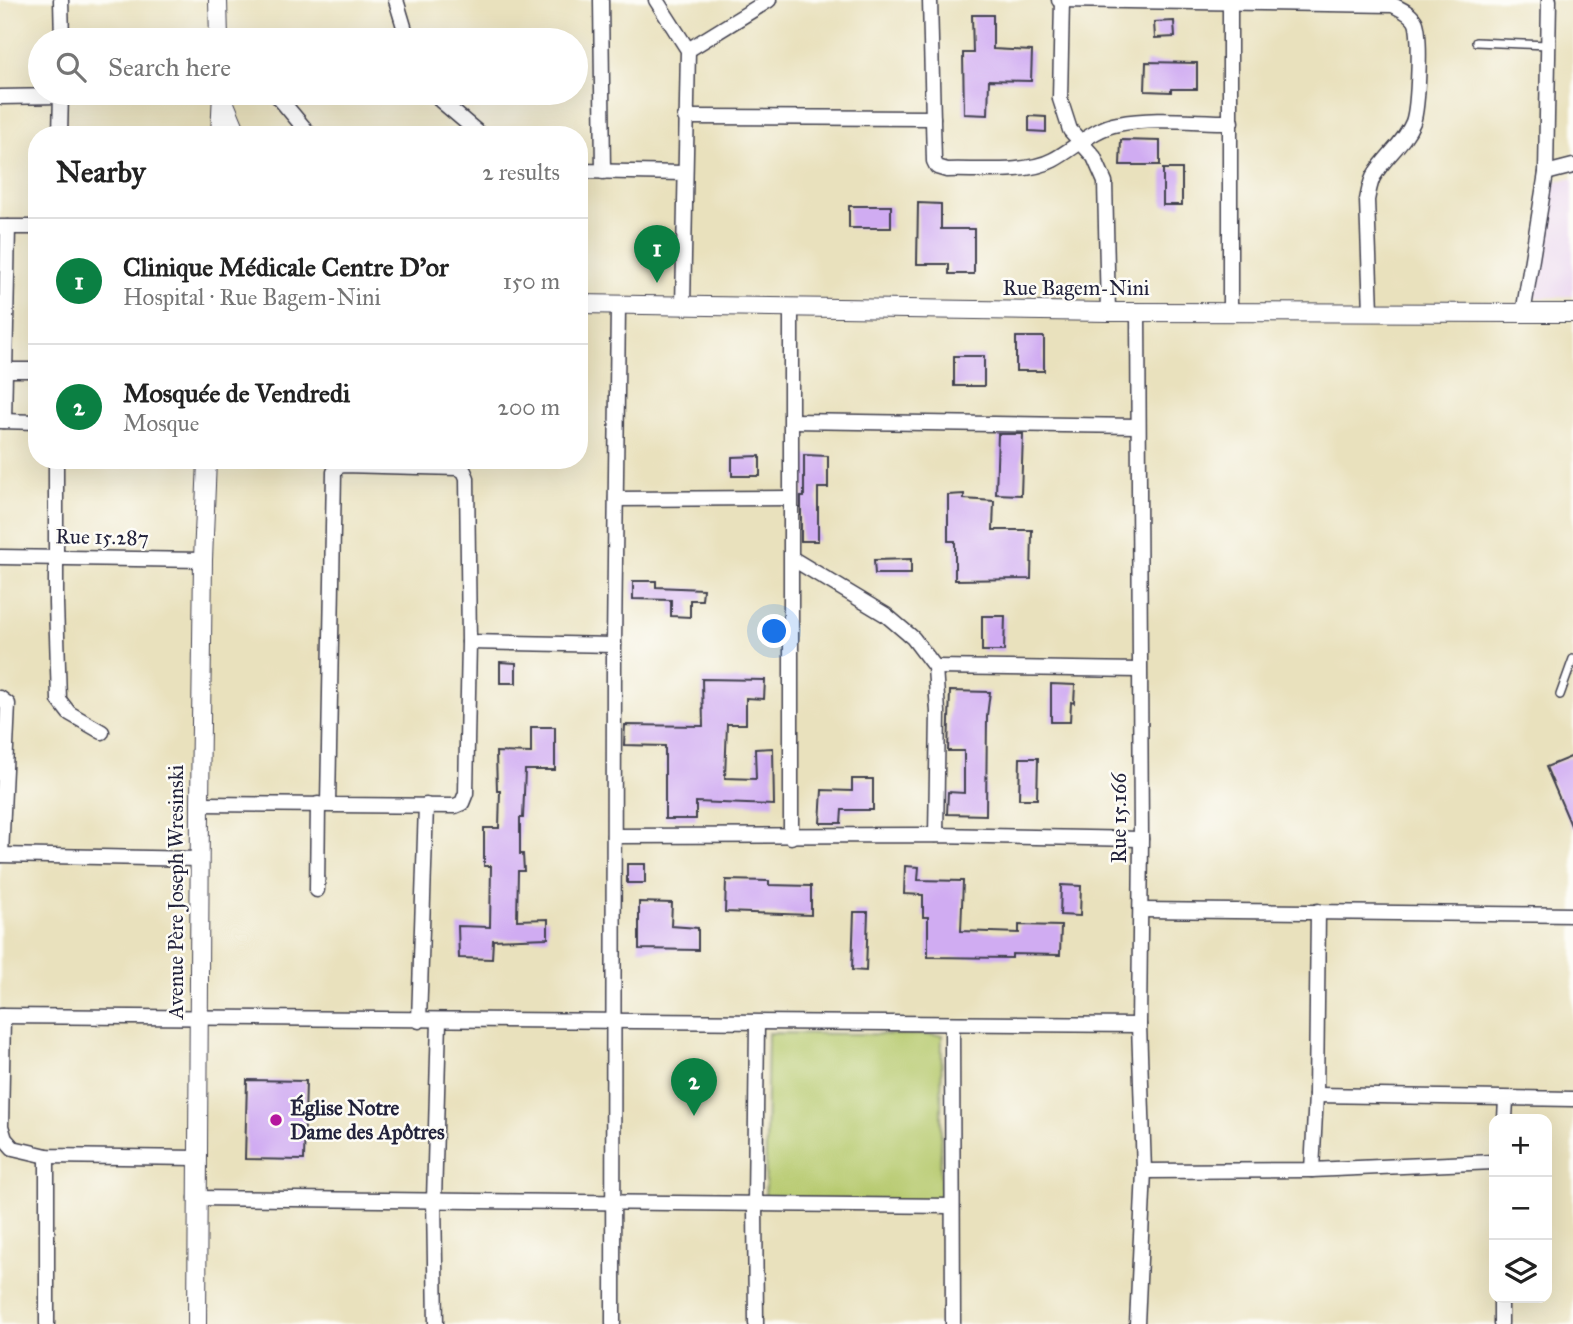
<!DOCTYPE html>
<meta charset="utf-8">
<style>
body{margin:0;font-family:"IM FELL Great Primer",serif;background:#f6f6f6;color:#222}
.controls{position:absolute;right:21px;bottom:21px;display:grid;overflow:hidden;border-radius:14px;box-shadow:0 7px 28px #0002}
.controls button{width:63px;height:63px;display:grid;place-items:center;padding:0;border:0;border-bottom:2px solid #e0e0e0;background:#fff;color:#222;font:35px sans-serif}
.you{position:absolute;left:775px;top:632px;width:24px;height:24px;margin:-18px;border:5px solid #fff;border-radius:50%;background:#1a73e8;box-shadow:0 0 0 10px #1a73e833}
.badge{display:grid;place-items:center;width:46px;height:46px;border-radius:50%;background:#0b8043;color:#fff;font-size:23px;font-weight:700}
.pin{position:absolute;translate:-50% -58px;filter:drop-shadow(0 2px 4px #0008)}
.pin::after{content:'';position:absolute;top:37px;width:24px;height:21px;background:inherit;clip-path:polygon(0 0,100% 0,50% 100%)}
.list{margin:0;padding:0;list-style:none}
h2{display:flex;justify-content:space-between;align-items:center;height:91px;margin:0;padding:0 28px;font-size:30px}
h2 small{font-size:23px;font-weight:400;color:#767676}
.list li{display:grid;grid-template-columns:46px 1fr auto;gap:21px;align-items:center;box-sizing:border-box;height:126px;padding:0 28px;border-top:2px solid #e0e0e0}
.list b{display:block;font-size:26px;white-space:nowrap}
.list p{margin:0;font-size:23px;white-space:nowrap;color:#767676}
.list em{font-size:23px;font-style:normal;color:#767676}
.icon{flex:none;width:38px;height:38px;fill:none;stroke:currentColor;stroke-width:2;stroke-linecap:round;stroke-linejoin:round}
.map{position:relative;flex:none;width:1573px;height:1324px;overflow:hidden}
.search{position:absolute;background:#fff;box-shadow:0 7px 28px #0002;left:28px;top:28px;width:560px;height:77px;display:flex;align-items:center;gap:18px;box-sizing:border-box;padding:0 24px;border-radius:38px;color:#767676;font-size:26px}
.panel{position:absolute;background:#fff;box-shadow:0 7px 28px #0002;left:28px;top:126px;width:560px;height:343px;border-radius:28px}
.map>svg:first-child{display:block}
.built{fill:#e8d2ef}
.green{fill:#b6c96d;stroke:#6c7654;stroke-width:2}
.building{fill:#d0acf2}
.lines{fill:none;stroke-linecap:round;stroke-linejoin:round}
.service-casing{stroke:#403f4e;stroke-width:10}
.minor-casing{stroke:#403f4e;stroke-width:17}
.tertiary-casing{stroke:#403f4e;stroke-width:20}
.service{stroke:#fff;stroke-width:7}
.minor{stroke:#fff;stroke-width:14}
.tertiary{stroke:#fff;stroke-width:18}
.poi-dot{fill:#b5179e;stroke:#fdfcf7;stroke-width:2.5}
.labels{text-anchor:middle;stroke-width:5;stroke-linejoin:round;paint-order:stroke}
.street-label{font-size:21px;fill:#22223b;stroke:#fdfcf7}
.poi-label{font-size:21px;font-weight:bold;fill:#22223b;stroke:#fdfcf7;text-anchor:start}
</style>
<div class="map">
<svg width="1573" height="1324" viewBox="0 0 1573 1324">
<rect width="100%" height="100%" fill="#fdfcf7"/>
<filter id="ink" filterUnits="userSpaceOnUse"><feTurbulence type="fractalNoise" baseFrequency=".0143" numOctaves="2"/><feDisplacementMap in="SourceGraphic" scale="14" xChannelSelector="R" yChannelSelector="G"/><feConvolveMatrix kernelMatrix="1 2 1 2 8 2 1 2 1" color-interpolation-filters="sRGB"/></filter>
<filter id="wash" filterUnits="userSpaceOnUse"><feTurbulence type="fractalNoise" baseFrequency=".00686" numOctaves="4" result="noise"/><feDisplacementMap in="SourceGraphic" scale="28" xChannelSelector="R" yChannelSelector="G"/><feGaussianBlur stdDeviation="1.57" result="paint"/><feColorMatrix in="noise" values="0 0 0 0 0 0 0 0 0 0 0 0 0 0 0 0 0 1.4 0 .05"/><feComposite in="paint" operator="in"/></filter>
<g filter="url(#wash)">
<rect width="100%" height="100%" fill="#e9e1bd"/>
<polygon class="built" points="1573,178 1573,296 1534,298 1551,183"/>
<polygon class="green" points="768,1033 942,1035 940,1205 765,1202"/>
<g id="blocks">
<g class="building">
<polygon points="972,15 993,15 993,49 1032,51 1031,81 989,80 988,115 964,114 963,53 973,53"/>
<polygon points="1174,21 1175,37 1155,38 1154,22"/>
<polygon points="1146,62 1197,63 1197,89 1171,89 1171,92 1145,91"/>
<polygon points="1029,116 1046,117 1046,132 1029,131"/>
<polygon points="1121,140 1160,141 1160,165 1120,165"/>
<rect x="1163" y="169" width="19" height="36"/>
<polygon points="918,203 941,204 941,229 974,229 974,274 949,274 949,264 917,264"/>
<rect x="849" y="206" width="42" height="22"/>
<rect x="1016" y="337" width="28" height="34"/>
<rect x="954" y="356" width="30" height="30"/>
<polygon points="998,434 1023,434 1021,495 996,494"/>
<polygon points="804,455 828,456 828,488 818,488 818,541 801,541 801,497 804,497"/>
<polygon points="760,456 760,476 732,476 732,457"/>
<polygon points="964,494 964,499 994,501 993,530 1032,530 1031,579 955,580 955,541 948,541 948,495"/>
<polygon points="911,559 911,574 875,574 874,560"/>
<polygon points="633,581 656,581 656,587 703,589 702,600 690,600 690,617 671,616 671,600 633,599"/>
<polygon points="982,616 1005,616 1004,651 982,651"/>
<polygon points="500,662 516,663 516,683 500,683"/>
<polygon points="702,679 765,680 764,699 746,698 746,724 727,724 725,778 756,779 755,749 773,748 774,805 696,802 696,819 665,819 665,746 624,745 625,725 703,726"/>
<polygon points="1051,684 1075,685 1074,703 1071,702 1070,722 1051,722"/>
<polygon points="950,691 990,692 987,716 986,815 947,814 948,792 964,793 964,751 948,751"/>
<polygon points="531,727 555,727 555,770 525,770 523,818 520,818 520,854 523,854 524,871 518,871 517,920 548,919 548,938 493,940 492,959 459,958 458,926 490,927 491,866 484,866 484,828 499,828 500,791 497,791 496,752 531,753"/>
<polygon points="1573,756 1573,830 1546,767"/>
<polygon points="1020,758 1038,758 1037,799 1019,799"/>
<polygon points="852,779 873,779 873,810 842,810 841,823 820,823 822,790 852,791"/>
<rect x="627" y="864" width="18" height="19"/>
<polygon points="905,866 919,867 918,880 963,881 961,931 1019,933 1019,925 1061,926 1060,955 1012,954 1012,958 928,957 928,917 923,917 923,895 904,894"/>
<polygon points="726,880 769,881 769,885 811,886 811,915 725,912"/>
<polygon points="1061,885 1081,886 1080,916 1060,915"/>
<polygon points="639,902 672,903 671,926 698,928 698,950 639,949"/>
<polygon points="854,912 868,912 866,971 852,970"/>
<polygon points="247,1080 306,1081 304,1160 245,1159"/>
</g>
</g>
</g>
<g filter="url(#ink)">
<use href="#blocks" fill-opacity="0" stroke="#403f4e" stroke-width="2"/>
<g class="lines">
<g class="service-casing">
<g id="service">
<polyline points="1476,42 1549,45"/>
<polyline points="1560,695 1573,659"/>
</g>
</g>
<g class="minor-casing">
<g id="minor">
<polyline points="61,0 62,40"/>
<polyline points="396,0 408,40"/>
<polyline points="601,0 603,172"/>
<polyline points="656,0 688,50 683,307"/>
<path d="M930 0 934 161 937 167 947 170C977 169 1027 174 1053 160 1074 149 1094 128 1118 124 1154 117 1194 122 1231 122"/>
<path d="M1059 0 1393 5C1401 9 1410 13 1415 21 1422 32 1418 108 1413 122 1405 142 1386 156 1375 174 1370 181 1369 191 1367 200L1371 311"/>
<polyline points="1062,0 1060,99 1070,130 1094,157 1105,182 1108,312"/>
<polyline points="688,50 769,0"/>
<polyline points="275,93 310,135"/>
<polyline points="436,93 441,101 481,135"/>
<polyline points="0,97 61,96"/>
<polyline points="685,117 933,118"/>
<polyline points="60,135 61,93"/>
<polyline points="579,171 684,173"/>
<polyline points="1546,173 1573,166"/>
<polyline points="0,227 37,227"/>
<polyline points="1230,311 1230,0"/>
<polyline points="1523,314 1546,173 1549,0"/>
<polyline points="5,370 37,370"/>
<polyline points="0,421 37,422"/>
<polyline points="4,421 8,227"/>
<polyline points="793,421 1137,426"/>
<polyline points="56,460 56,603 59,700 69,713 102,732"/>
<polyline points="616,499 790,498"/>
<polyline points="0,557 203,560"/>
<polyline points="793,559 886,615 913,638 935,667 938,712 936,835"/>
<polyline points="469,642 614,645"/>
<polyline points="935,667 1139,670"/>
<polyline points="0,698 8,704 1,855"/>
<polyline points="200,804 455,806 462,803 466,793 469,642 467,478 464,471 458,468 343,465 337,467 334,472 328,804"/>
<polyline points="614,836 936,835 1141,839"/>
<polyline points="791,837 791,308"/>
<polyline points="0,855 199,859"/>
<polyline points="317,890 318,804"/>
<polyline points="1141,910 1573,915"/>
<polyline points="0,1016 1139,1025"/>
<polyline points="3,1016 1,1126 5,1139 13,1148 47,1156 197,1158"/>
<polyline points="419,1021 426,805"/>
<polyline points="952,1024 953,1324"/>
<polyline points="1316,1095 1573,1099"/>
<polyline points="1505,1119 1506,1099"/>
<polyline points="47,1156 47,1324"/>
<polyline points="1312,1170 1316,1095 1318,911"/>
<polyline points="1144,1171 1312,1170 1494,1162"/>
<polyline points="196,1198 952,1206"/>
<polyline points="1501,1298 1501,1324"/>
<polyline points="436,1324 434,1200 439,1021"/>
<polyline points="613,1324 614,645 618,306"/>
<polyline points="756,1324 755,1204 757,1023"/>
<polyline points="1137,1324 1144,1171 1139,1025 1141,839 1138,311"/>
</g>
</g>
<g class="tertiary-casing">
<g id="tertiary">
<polyline points="218,0 219,40"/>
<polyline points="223,99 238,135"/>
<polyline points="220,135 222,93"/>
<polyline points="579,304 1108,312 1573,313"/>
<polyline points="197,1324 200,804 203,560 207,460"/>
</g>
</g>
<use href="#service" class="service"/>
<use href="#minor" class="minor"/>
<use href="#tertiary" class="tertiary"/>
</g>
</g>
<circle class="poi-dot" cx="276" cy="1120" r="7"/>
<g class="labels">
<g class="street-label">
<text x="1076" y="295">Rue Bagem-Nini</text>
<text transform="translate(102 537) rotate(1)" y="7">Rue 15.287</text>
<text transform="translate(1119 818) rotate(-90)" y="7">Rue 15.166</text>
<text transform="translate(176 892) rotate(-90)" y="7">Avenue Père Joseph Wresinski</text>
</g>
<g class="poi-label">
<text x="290" y="1115">Église Notre<tspan x="290" dy="24">Dame des Apôtres</tspan></text>
</g>
</g>
</svg>
<div class="controls">
<button>+</button>
<button>−</button>
<button><svg class="icon" aria-label="layers" viewBox="0 0 24 24"><path d="M12 4l9 5-9 5-9-5zM3 14l9 5 9-5"/></svg></button>
</div>
<div class="you"></div>
<div class="pin badge" style="left:657px;top:283px">1</div>
<div class="pin badge" style="left:694px;top:1116px">2</div>
<div class="search"><svg class="icon" aria-label="search" viewBox="0 0 24 24"><circle cx="10" cy="10" r="6"/><path d="M15 15l6 6"/></svg>Search here</div>
<section class="panel">
<h2>Nearby<small>2 results</small></h2>
<ul class="list">
<li><span class="badge">1</span><div><b>Clinique Médicale Centre D'or</b><p>Hospital · Rue Bagem-Nini</p></div><em>150 m</em></li>
<li><span class="badge">2</span><div><b>Mosquée de Vendredi</b><p>Mosque</p></div><em>200 m</em></li>
</ul>
</section>
</div>
